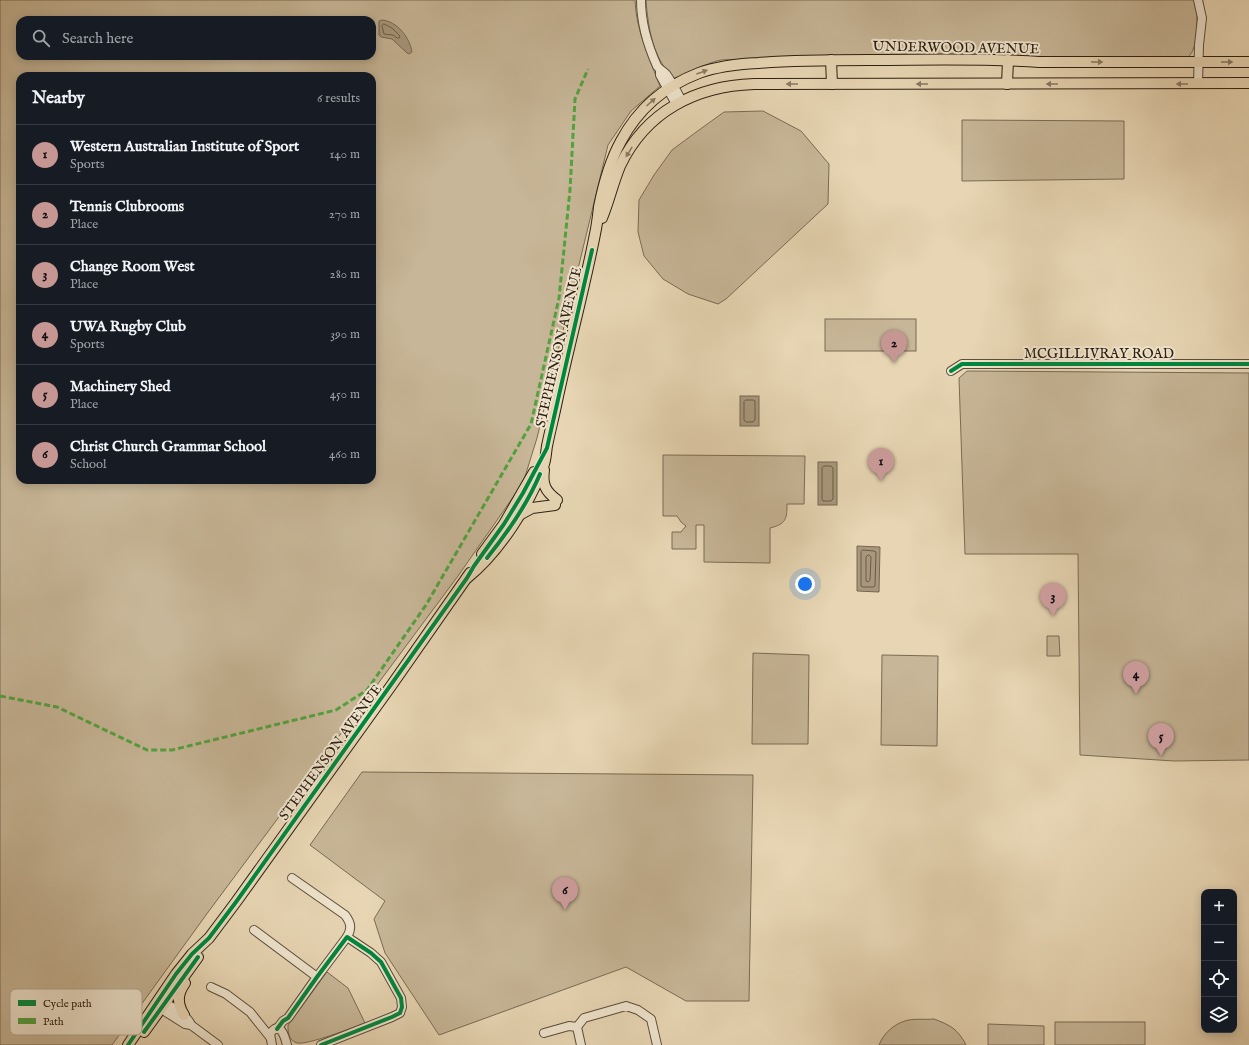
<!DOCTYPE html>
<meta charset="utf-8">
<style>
body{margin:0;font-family:"IM FELL English",serif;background:#20242c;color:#f1f3f6}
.controls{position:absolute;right:12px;bottom:12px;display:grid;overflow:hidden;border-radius:8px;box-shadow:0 2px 10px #0003}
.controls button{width:36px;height:36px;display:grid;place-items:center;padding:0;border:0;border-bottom:1px solid #363941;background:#171b24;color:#f1f3f6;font:20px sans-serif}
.you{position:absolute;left:805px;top:584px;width:14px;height:14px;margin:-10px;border:3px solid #fff;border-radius:50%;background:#1a73e8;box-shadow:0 0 0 6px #1a73e833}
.badge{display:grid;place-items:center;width:26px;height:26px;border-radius:50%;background:#c59692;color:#111;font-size:13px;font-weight:700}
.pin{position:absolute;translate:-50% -33px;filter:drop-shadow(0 1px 2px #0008)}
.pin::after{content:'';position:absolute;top:21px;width:14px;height:12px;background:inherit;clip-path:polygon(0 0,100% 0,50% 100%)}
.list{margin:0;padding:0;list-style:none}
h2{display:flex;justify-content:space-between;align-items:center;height:52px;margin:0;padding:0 16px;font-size:17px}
h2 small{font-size:13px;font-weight:400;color:#9ea1a6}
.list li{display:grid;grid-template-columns:26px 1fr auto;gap:12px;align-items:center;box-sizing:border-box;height:60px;padding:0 16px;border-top:1px solid #363941}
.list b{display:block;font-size:15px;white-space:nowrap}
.list p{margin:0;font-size:13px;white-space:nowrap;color:#9ea1a6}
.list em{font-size:13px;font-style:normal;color:#9ea1a6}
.icon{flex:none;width:22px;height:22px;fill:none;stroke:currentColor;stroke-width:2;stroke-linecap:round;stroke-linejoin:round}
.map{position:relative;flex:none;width:1249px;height:1045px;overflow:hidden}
.search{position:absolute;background:#171b24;box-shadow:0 2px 10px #0003;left:16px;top:16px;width:360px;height:44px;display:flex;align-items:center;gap:10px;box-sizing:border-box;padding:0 14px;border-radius:12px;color:#9ea1a6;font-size:15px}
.panel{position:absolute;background:#171b24;box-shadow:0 2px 10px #0003;left:16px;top:72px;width:360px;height:412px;border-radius:12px}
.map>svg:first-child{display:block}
.green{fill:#c7b697;stroke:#7a6b54;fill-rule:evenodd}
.water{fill:#a8977c;stroke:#776751}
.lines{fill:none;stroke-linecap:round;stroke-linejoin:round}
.shore{stroke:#6a5c46;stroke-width:1}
.minor-casing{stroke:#5c4d3a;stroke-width:10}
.major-casing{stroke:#2d2011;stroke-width:12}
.minor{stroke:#efe4ce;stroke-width:8}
.major{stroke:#e7d5b3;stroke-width:10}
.quiet{stroke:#52a23f;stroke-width:3;stroke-dasharray:6 3;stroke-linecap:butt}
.cycleway-casing{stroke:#efe4ce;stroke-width:6}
.cycleway{stroke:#00873e;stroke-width:4}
.oneway{fill:#8a7a62}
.labels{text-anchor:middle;stroke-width:4;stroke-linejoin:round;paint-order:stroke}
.street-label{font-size:14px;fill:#2d2011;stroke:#efe4ce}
.key{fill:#efe4ce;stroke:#b5a995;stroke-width:1}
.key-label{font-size:11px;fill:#2d2011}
</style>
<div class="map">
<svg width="1249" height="1045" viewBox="0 0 1249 1045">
<rect width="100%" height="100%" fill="#e7d5b3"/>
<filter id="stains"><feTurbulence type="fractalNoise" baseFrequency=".005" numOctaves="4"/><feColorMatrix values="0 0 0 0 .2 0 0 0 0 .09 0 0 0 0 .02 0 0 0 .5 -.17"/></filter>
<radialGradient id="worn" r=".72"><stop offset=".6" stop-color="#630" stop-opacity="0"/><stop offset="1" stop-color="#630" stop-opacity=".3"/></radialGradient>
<g class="green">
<path d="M0 0H635C636 30 649 58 660 86L631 111 608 145 537 438 523 483 458 576 206 915 112 1045H0ZM20 20H372V56H20ZM20 76H372V480H20Z"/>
<path d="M646 0H1195C1198 13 1199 49 1188 57L752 59C742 60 731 59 721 60 704 63 690 75 674 78 653 60 648 27 646 0Z"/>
<polygon points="763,111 801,131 829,164 828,204 726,299 718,304 688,294 663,279 644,256 638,232 639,200 654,175 672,150 699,130 724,112"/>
<polygon points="962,120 1124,121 1124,179 962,181"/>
<rect x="825" y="319" width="91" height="32"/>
<polygon points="967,371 1249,373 1249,760 1174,761 1080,755 1078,554 965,554 959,378"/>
<path d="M663 455 805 456 804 504H787C787 519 786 524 770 528V563L704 562V525H696V549H672V532H681L686 526 681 522 677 516H663Z"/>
<polygon points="1047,636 1059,636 1060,656 1047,656"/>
<polygon points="753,653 809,655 808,744 752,744"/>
<polygon points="882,655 938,656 937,746 881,745"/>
<polygon points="362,772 753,775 749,1001 686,1001 626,967 439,1035 385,953 374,919 385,901 310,845"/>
<path d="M327 972 348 988 365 1023C352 1028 308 1045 297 1043 288 1040 288 1032 288 1025Z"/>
<path d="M934 1019C950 1025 958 1029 966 1045H879C883 1034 894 1024 905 1021 913 1018 925 1020 934 1019Z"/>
<rect x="1055" y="1022" width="90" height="23"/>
<polygon points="988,1024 1044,1026 1044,1045 988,1045"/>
</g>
<g class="water">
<path d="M382 20C397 21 410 38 412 52L409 54 407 53 392 39 381 37 379 35V21Z"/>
<rect x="740" y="396" width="19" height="30"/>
<rect x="818" y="462" width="19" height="43"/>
<polygon points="857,546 880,547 879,592 857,591"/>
</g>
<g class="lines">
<g class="shore">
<polygon points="384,24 392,28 400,36 399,38 397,38 393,35 384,34 382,26"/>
<polygon points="746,400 753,400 755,401 755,420 753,422 746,422 744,420 744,402"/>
<polygon points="824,466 831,466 833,468 833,499 831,501 823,501 822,499 822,468"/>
<polygon points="863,550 874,551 876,552 875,585 874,587 863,587 861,586 861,552"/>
<polygon points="869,555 871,557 870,580 868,582 866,581 866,557"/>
</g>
<g class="minor-casing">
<g id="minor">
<path d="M641 0C641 22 648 46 657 66 660 70 663 71 666 74 672 82 677 92 682 101"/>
<polyline points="660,70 660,75 676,104"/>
<polyline points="1198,84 1199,45 1202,18 1198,0"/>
<polyline points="951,371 962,364 1249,364"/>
<path d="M292 878 345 915C351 923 352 928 347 937"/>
<polyline points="254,930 317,977"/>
<polyline points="211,987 226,994 250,1012 270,1037"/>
<polyline points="164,1002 166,1012 185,1024 191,1025 218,1045"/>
<path d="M159 1006 164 1003C174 1007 187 1015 191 1025"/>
<polyline points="577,1027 584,1018 626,1006 638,1010 651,1019 657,1045"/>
<polyline points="277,1029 283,1021 288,1018 317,977 347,937 371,953 381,962 401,998 402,1007 400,1013 392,1017 321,1045"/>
<polyline points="544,1033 569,1026 577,1027 581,1045"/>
<path d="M272 1045 270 1034C280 1019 285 1037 287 1045"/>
</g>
</g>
<g class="major-casing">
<g id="major">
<polyline points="831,60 832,84"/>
<polyline points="1007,84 1008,60"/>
<path d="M602 218C609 201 613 183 620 166 646 111 696 86 754 84L1249 83"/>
<path d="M544 470C542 484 545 491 557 500"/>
<polyline points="519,515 532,508 555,505"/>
<polyline points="482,554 504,524 534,472"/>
<path d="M467 578C500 551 530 504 544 464 546 458 546 452 547 446 550 431 554 416 557 401 569 345 584 290 595 234 597 225 598 216 599 207 603 187 611 159 621 141 638 109 665 86 699 73 718 66 738 64 758 63 795 60 832 60 869 60 926 60 983 58 1039 62H1249"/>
<path d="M184 1015C177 1004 177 994 185 983"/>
<polyline points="144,1032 198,957"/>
<polyline points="128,1045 176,974 192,954 209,938 236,902 391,686 470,573"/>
</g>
</g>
<use href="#minor" class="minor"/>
<use href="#major" class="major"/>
<polyline class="quiet" points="0,696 57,707 147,750 172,750 336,710 367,690 426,605 531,424 559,298 570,190 575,99 588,69"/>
<g class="cycleway-casing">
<g id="cycleway">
<polyline points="951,371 962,364 1249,364"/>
<path d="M487 558C508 532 527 505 540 474"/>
<polyline points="277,1029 283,1021 288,1018 317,977 347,937 371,953 381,962 401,998 402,1007 400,1013 392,1017 321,1045"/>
<polyline points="144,1032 198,957"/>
<polyline points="128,1045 176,974 192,954 209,938 236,902 467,578 474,566 504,524 523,493 547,448 592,250"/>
</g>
</g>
<use href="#cycleway" class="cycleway"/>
</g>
<defs><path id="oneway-solid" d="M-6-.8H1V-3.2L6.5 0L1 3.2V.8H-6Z"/></defs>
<g class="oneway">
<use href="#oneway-solid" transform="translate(1097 62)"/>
<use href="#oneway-solid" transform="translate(1227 62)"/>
<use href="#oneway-solid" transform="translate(702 72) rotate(-20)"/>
<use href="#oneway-solid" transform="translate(792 84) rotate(180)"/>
<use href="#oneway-solid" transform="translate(922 84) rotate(180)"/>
<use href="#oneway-solid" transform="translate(1052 84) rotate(180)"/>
<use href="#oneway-solid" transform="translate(1182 84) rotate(-180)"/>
<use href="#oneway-solid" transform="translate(651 102) rotate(-42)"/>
<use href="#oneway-solid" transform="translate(629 152) rotate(122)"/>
</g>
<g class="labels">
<g class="street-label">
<text transform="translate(956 47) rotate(1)" y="5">UNDERWOOD AVENUE</text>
<text transform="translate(558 347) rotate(-77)" y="5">STEPHENSON AVENUE</text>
<text x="1099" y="358">MCGILLIVRAY ROAD</text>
<text transform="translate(330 752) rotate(-54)" y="5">STEPHENSON AVENUE</text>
</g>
</g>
<rect x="10" y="989" width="132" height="46" rx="6" class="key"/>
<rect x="18" y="1000" width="18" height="6" fill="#00873e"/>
<rect x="18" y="1018" width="18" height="6" fill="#52a23f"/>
<g class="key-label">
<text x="43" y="1007">Cycle path</text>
<text x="43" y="1025">Path</text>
</g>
<rect width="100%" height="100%" filter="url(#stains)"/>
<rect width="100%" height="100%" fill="url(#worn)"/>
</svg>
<div class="controls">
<button>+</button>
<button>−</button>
<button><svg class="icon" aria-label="locate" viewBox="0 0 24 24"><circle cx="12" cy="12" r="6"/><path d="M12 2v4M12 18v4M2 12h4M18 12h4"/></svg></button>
<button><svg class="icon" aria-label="layers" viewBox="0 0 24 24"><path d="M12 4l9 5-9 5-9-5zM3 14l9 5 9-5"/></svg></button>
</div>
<div class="you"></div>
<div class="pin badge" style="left:881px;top:481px">1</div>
<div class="pin badge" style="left:894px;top:363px">2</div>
<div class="pin badge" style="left:1053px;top:616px">3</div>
<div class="pin badge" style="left:1136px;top:694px">4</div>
<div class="pin badge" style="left:1161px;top:756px">5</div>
<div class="pin badge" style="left:565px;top:910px">6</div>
<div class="search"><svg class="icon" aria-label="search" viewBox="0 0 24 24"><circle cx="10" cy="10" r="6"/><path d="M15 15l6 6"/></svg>Search here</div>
<section class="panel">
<h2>Nearby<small>6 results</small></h2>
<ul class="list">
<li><span class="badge">1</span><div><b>Western Australian Institute of Sport</b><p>Sports</p></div><em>140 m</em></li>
<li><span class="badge">2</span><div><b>Tennis Clubrooms</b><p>Place</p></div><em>270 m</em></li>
<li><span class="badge">3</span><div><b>Change Room West</b><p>Place</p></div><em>280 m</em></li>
<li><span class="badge">4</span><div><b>UWA Rugby Club</b><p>Sports</p></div><em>390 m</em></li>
<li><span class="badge">5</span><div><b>Machinery Shed</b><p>Place</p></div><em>450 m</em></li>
<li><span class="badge">6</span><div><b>Christ Church Grammar School</b><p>School</p></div><em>460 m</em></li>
</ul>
</section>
</div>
